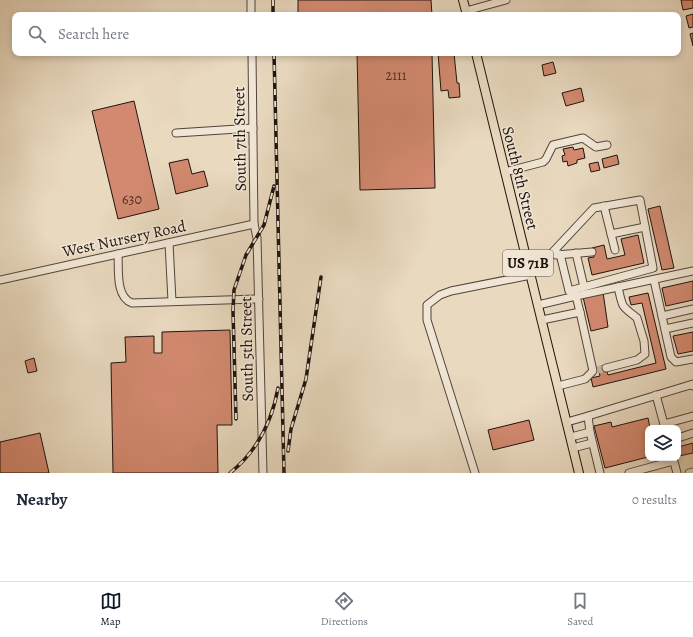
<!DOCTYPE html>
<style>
body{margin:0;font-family:Alegreya,serif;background:#f6f6f7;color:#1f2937}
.controls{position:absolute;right:12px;bottom:12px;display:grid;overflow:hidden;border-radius:8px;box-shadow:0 2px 6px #0003}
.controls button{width:36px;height:36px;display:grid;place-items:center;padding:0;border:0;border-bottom:1px solid #e0e1e3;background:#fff;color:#1f2937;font:20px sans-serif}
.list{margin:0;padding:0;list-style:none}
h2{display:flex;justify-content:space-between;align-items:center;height:52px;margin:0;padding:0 16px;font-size:17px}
h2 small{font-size:13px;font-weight:400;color:#747a83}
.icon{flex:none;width:22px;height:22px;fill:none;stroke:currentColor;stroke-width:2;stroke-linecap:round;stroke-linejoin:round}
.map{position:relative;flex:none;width:693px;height:473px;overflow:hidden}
.search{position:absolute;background:#fff;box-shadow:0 2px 6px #0003;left:12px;right:12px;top:12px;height:44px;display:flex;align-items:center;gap:10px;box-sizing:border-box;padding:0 14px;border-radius:8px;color:#747a83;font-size:15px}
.sheet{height:108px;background:#fff}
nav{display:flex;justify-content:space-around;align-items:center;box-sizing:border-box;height:56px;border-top:1px solid #e0e1e3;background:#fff;font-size:11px;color:#747a83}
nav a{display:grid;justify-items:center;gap:2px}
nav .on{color:#111827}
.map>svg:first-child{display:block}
.building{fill:#d2896f;stroke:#1e130e}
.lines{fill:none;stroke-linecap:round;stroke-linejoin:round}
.minor-tunnel{stroke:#cbbba4;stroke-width:7;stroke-dasharray:7 3.5;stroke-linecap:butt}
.minor-casing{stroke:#51443a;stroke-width:9}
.major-casing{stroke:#1e130e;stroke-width:10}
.minor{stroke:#f1e6d5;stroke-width:7}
.major{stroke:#e9d9bf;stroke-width:8}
.rail-casing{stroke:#1e130e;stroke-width:3.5}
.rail{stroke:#f1e6d5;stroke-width:2;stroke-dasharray:6;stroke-linecap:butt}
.labels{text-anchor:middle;stroke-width:3;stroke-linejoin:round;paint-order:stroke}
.number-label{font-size:14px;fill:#4b3026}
.shield{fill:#f1e6d5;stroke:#5d524a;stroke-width:1}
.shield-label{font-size:15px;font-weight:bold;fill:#1e130e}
.street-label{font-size:16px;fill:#1e130e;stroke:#f1e6d5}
</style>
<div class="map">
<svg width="693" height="473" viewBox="0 0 693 473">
<rect width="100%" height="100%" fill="#e9d9bf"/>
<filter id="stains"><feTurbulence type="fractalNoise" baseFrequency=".005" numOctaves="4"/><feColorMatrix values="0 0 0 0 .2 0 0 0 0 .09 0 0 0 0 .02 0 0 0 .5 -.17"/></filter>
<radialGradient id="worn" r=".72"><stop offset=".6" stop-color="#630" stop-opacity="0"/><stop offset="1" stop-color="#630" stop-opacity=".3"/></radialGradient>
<g class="building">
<polygon points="298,0 431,0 432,15 298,15"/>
<polygon points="681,0 693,0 693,8 683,10"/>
<polygon points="693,14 693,27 689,28 686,16"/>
<polygon points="693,33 693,46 690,34"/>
<polygon points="357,53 432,53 435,188 360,190"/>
<polygon points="438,53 454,53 457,83 459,83 460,97 449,98 448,90 441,91"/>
<polygon points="553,62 556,73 544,76 542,65"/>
<polygon points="581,88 584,101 566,106 562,93"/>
<polygon points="134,101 159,209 118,219 92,111"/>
<polygon points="573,147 574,150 583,148 585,158 577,160 577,163 568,166 567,161 563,162 562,156 565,155 563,149"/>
<polygon points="617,155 619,164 604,168 602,159"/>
<polygon points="188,159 192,174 204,171 208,186 176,194 169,163"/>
<polygon points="598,162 600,170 591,172 589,164"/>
<polygon points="660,206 674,268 662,270 648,209"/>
<polygon points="638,235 644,263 592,275 588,258 594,257 592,248 604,245 607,259 625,255 621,239"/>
<polygon points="693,281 693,300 666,306 662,288"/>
<polygon points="603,292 608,327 591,331 583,297"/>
<polygon points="648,293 666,369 593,387 591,378 600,376 598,367 605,365 608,375 656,363 642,303 631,305 629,297"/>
<polygon points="230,330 232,425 217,425 218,473 113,473 111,363 126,362 125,337 154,336 154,353 162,353 162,332"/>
<polygon points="693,332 693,351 678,354 673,336"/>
<polygon points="34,358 37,371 28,373 25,361"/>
<polygon points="648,418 650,428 648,428 648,457 605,468 594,426 611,422 612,427"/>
<polygon points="529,420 534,440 493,450 488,430"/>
<polygon points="40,433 49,473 0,473 0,442"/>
<polygon points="693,443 693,453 679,456 678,447"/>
</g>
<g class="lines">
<polyline class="minor-tunnel" points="598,370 606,368"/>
<g class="minor-casing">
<g id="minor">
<polyline points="251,0 251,15"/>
<polyline points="466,11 506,0"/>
<polyline points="252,53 254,224 257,238 263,473"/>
<polyline points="176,133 253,128"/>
<polyline points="505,172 543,162 546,159 553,145 583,138 596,147 607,145"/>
<polyline points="604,206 611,234 645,227"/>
<polyline points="611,234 615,250"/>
<polyline points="169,243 172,301"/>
<polyline points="576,253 584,287"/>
<path d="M118 254C119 268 115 297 132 303L259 299"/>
<polyline points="556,255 592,252"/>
<polyline points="527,260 550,255 594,208 640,200 653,268 569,291 560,254"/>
<polyline points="0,280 254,224"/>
<polyline points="654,280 671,357 676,362 693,359"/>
<polyline points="618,287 693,271"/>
<path d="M576 296 618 287C623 309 621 305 637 318L644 341 645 354 637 360 606 368"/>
<polyline points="538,305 576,296 580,312"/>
<polyline points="662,316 693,309"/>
<polyline points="542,320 580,312 593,371 585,379 558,386"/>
<polyline points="665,329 693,323"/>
<polyline points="656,395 665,428"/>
<polyline points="588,416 693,384 693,386"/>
<polyline points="567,422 588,416 590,432 600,473"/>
<polyline points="664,424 693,416"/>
<polyline points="571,437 590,432"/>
<polyline points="678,438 693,433"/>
<polyline points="573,448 592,443"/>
<polyline points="673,458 677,473"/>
<polyline points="475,473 427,320 427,305 440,295 451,291 531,275"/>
<polyline points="629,473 673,461"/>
<polyline points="689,473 693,472"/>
</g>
</g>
<g class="major-casing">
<g id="major">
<polyline points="463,0 467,15"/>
<polyline points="476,53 579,473"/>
</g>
</g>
<use href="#minor" class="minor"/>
<use href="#major" class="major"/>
<g class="rail-casing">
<g id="rail">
<polyline points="273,0 273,15"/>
<polyline points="274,53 284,473"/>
<polyline points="236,419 233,311 234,290 246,255 264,225 274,186"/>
<polyline points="288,451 291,429 306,379 321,277"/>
<path d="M230 473C257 451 272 422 278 388"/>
</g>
</g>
<use href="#rail" class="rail"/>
</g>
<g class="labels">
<g class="number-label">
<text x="396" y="80">2111</text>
<text x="132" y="204">630</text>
</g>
<rect class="shield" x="503" y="250" width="50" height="26" rx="3"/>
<g class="shield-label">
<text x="528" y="268">US 71B</text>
</g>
<g class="street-label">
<text transform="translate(239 139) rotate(-91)" y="6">South 7th Street</text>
<text transform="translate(521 178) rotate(76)" y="6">South 8th Street</text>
<text transform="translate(124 238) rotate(-12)" y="6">West Nursery Road</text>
<text transform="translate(246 349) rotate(-91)" y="6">South 5th Street</text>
</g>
</g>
<rect width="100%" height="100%" filter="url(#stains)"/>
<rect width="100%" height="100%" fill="url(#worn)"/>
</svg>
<div class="controls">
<button><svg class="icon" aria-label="layers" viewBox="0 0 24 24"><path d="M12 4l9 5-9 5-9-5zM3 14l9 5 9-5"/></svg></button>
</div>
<div class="search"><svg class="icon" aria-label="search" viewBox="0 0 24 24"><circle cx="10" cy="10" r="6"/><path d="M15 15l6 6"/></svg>Search here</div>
</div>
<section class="sheet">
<h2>Nearby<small>0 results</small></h2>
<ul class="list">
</ul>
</section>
<nav>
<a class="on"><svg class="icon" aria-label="map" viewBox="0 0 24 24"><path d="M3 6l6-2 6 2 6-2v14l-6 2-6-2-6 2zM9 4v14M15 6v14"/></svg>Map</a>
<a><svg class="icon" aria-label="directions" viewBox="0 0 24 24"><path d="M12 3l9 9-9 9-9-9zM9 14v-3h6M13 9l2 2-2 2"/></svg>Directions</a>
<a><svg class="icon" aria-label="saved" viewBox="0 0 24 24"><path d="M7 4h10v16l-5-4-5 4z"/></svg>Saved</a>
</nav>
